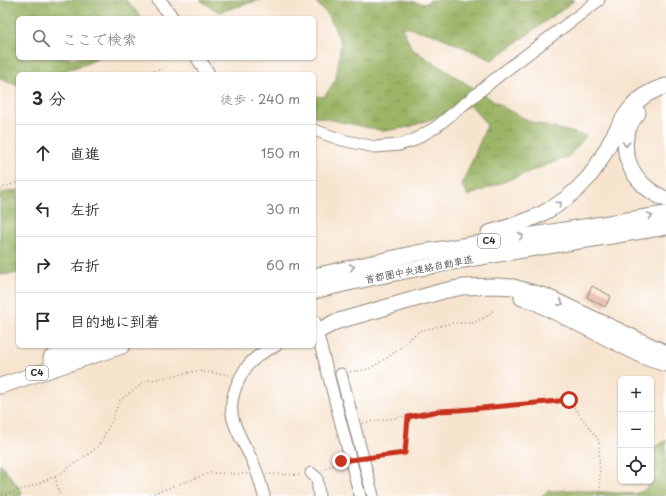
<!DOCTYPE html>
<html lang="ja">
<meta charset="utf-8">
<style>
body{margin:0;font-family:"Playpen Sans","Klee One",sans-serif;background:#f2f2f3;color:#2b2b33}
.controls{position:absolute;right:12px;bottom:12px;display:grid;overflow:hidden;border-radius:6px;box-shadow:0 1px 3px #0004}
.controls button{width:36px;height:36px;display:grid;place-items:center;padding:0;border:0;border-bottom:1px solid #e1e1e2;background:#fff;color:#2b2b33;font:20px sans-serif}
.stop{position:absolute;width:12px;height:12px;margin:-9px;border:3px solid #c8321e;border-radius:50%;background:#fff}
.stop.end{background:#c8321e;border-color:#fff;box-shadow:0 1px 4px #0008}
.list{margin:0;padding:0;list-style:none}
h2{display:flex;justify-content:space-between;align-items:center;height:52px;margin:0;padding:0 16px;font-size:17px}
h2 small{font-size:13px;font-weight:400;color:#7c7c81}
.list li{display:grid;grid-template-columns:26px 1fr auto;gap:12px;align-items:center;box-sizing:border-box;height:56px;padding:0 16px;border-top:1px solid #e1e1e2}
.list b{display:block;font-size:15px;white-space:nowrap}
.list em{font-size:13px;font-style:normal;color:#7c7c81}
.icon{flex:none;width:22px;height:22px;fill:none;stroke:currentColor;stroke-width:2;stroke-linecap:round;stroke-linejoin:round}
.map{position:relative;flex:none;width:666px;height:496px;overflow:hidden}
.search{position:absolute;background:#fff;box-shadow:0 1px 3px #0004;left:16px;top:16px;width:300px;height:44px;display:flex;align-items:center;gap:10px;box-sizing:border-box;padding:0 14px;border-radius:6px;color:#7c7c81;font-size:15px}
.panel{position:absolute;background:#fff;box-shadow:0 1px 3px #0004;left:16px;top:72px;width:300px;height:276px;border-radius:6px}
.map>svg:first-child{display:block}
.forest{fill:url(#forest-crowns);stroke:#637048}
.building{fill:#e1b097}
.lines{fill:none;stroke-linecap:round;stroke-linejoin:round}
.minor-casing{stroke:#91887d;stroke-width:13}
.major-casing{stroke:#91887d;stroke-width:15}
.highway-casing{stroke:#91887d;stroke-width:17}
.path{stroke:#91887d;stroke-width:1.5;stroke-dasharray:1 3;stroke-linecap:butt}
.minor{stroke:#fff;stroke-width:11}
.major{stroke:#fff;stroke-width:13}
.highway{stroke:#fff;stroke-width:15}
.oneway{stroke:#a0a0a0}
.route{stroke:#c8321e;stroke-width:5}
.labels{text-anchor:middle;stroke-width:3.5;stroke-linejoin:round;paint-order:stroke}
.shield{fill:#fff;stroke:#6b6b6b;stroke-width:1}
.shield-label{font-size:9px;font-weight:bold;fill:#2b2b2b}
.street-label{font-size:10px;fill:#2b2b2b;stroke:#fff}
</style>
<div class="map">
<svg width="666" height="496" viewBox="0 0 666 496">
<defs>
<pattern id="forest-crowns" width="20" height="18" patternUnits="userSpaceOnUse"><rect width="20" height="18" fill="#9bb466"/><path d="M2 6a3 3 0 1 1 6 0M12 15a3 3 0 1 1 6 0" fill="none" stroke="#7f9354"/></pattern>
</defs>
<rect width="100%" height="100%" fill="#fff"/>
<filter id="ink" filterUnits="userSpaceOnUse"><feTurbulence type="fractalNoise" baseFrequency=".025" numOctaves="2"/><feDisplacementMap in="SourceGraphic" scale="8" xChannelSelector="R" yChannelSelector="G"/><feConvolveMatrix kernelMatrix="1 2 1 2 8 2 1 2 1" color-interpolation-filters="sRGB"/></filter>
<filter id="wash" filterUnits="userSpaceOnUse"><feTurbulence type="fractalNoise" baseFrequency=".012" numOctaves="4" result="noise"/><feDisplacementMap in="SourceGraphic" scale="16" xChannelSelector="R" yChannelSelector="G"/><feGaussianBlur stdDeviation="0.9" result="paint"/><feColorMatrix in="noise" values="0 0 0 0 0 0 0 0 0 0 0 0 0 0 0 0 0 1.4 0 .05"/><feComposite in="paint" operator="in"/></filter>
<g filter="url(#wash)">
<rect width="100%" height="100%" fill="#f7e4cf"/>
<g class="forest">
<polygon points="0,0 126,0 142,18 18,18 18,58 99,58 86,64 53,74 18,74 18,86 0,79"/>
<polygon points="200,0 260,0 219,12"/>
<polygon points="314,0 404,0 424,4 431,0 575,0 492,60 436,35 401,26 412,49 508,110 531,122 586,136 569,156 468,196 462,185 487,125 471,105 409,127 384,131 314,116 314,96 324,97 336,79 341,43 329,16"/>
<polygon points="18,190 18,273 0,275 0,193"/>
<polygon points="666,440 666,496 542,496 548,491 573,490 634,494 643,491 653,481 651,449"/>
<polygon points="0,463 22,492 20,496 0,496"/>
</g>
<g id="blocks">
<polygon class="building" points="592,286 611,296 605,307 587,297"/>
</g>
</g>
<g filter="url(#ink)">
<use href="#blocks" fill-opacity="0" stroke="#91887d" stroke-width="1"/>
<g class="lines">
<g class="minor-casing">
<g id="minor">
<polyline points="314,130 342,140 375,147 399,145 412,141 436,127 501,74 599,0"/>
<polyline points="314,333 317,332 360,496"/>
<polyline points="341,374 373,496"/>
<polyline points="311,473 317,478 319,496"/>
<path d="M264 496C260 481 256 466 248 452 233 424 224 409 240 378 247 363 261 352 276 346"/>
</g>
</g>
<g class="major-casing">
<g id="major">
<polyline points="159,0 172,18"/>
<polyline points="198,58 208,74"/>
<polyline points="314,322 317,332"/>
</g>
</g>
<g class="highway-casing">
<g id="highway">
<path d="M638 113C611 144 631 186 666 199"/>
<path d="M489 233C528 222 560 210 588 178 616 145 618 99 666 86"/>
<polyline points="314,276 417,253 666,214"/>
<path d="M314 291C430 262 548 247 666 227"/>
<polyline points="522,298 533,301 647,358 666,364"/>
<polyline points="317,332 335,322 443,291 463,287 497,286 513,287 545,296 666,353"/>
<polyline points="51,358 84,346"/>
<polyline points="0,386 122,346"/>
</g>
</g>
<g class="path">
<polyline points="142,74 163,69"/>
<polyline points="0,189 18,182"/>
<polyline points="350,372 369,369 390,356 419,331 452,323 473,323 486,317 495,309"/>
<polyline points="363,423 439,411 459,410 569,400 599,441 600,496"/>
<polyline points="371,457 405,453 408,417"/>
<polyline points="322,470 342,461"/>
<polyline points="266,474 302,475"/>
<polyline points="55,477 60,496"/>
<polyline points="2,496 30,487 60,474 98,447 112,421 119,401 146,381 197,371 232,375"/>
<polyline points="146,496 210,473 249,474"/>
</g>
<use href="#minor" class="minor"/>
<use href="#major" class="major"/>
<use href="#highway" class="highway"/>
</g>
<defs><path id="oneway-chevron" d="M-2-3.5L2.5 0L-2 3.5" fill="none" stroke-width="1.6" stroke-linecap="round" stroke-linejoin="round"/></defs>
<g class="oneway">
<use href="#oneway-chevron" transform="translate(626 144) rotate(92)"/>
<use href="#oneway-chevron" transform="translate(559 204) rotate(-34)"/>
<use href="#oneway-chevron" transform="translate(650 216) rotate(-9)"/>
<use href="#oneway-chevron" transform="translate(521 236) rotate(-9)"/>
<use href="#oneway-chevron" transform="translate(352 267) rotate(-12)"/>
<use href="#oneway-chevron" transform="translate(561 303) rotate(24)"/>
</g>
</g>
<g class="lines" filter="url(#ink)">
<polyline class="route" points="341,461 405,453 408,417 439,411 459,410 569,400"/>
</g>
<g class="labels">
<g class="shield">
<rect x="478" y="234" width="22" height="14" rx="3"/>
<rect x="26" y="366" width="22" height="14" rx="3"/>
</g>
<g class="shield-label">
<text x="489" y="244">C4</text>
<text x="37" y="376">C4</text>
</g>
<g class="street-label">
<text transform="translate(419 269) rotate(-11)" y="4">首都圏中央連絡自動車道</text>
</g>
</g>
</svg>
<div class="controls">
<button>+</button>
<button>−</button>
<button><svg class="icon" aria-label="locate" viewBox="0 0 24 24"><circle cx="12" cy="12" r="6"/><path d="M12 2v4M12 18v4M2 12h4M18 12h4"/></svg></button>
</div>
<div class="stop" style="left:569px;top:400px"></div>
<div class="stop end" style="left:341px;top:461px"></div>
<div class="search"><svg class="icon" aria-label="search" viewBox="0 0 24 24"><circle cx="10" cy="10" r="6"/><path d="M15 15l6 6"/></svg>ここで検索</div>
<section class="panel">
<h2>3 分<small>徒歩 · 240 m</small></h2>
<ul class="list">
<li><svg class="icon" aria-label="ahead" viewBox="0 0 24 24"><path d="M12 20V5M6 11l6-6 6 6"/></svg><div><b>直進</b></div><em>150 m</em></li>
<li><svg class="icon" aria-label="left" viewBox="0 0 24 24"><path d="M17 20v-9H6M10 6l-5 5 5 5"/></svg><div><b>左折</b></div><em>30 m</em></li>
<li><svg class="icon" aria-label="right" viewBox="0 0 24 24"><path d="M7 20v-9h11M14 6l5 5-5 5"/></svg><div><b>右折</b></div><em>60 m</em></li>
<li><svg class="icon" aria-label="arrive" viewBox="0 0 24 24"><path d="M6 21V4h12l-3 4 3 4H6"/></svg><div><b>目的地に到着</b></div></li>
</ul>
</section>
</div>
